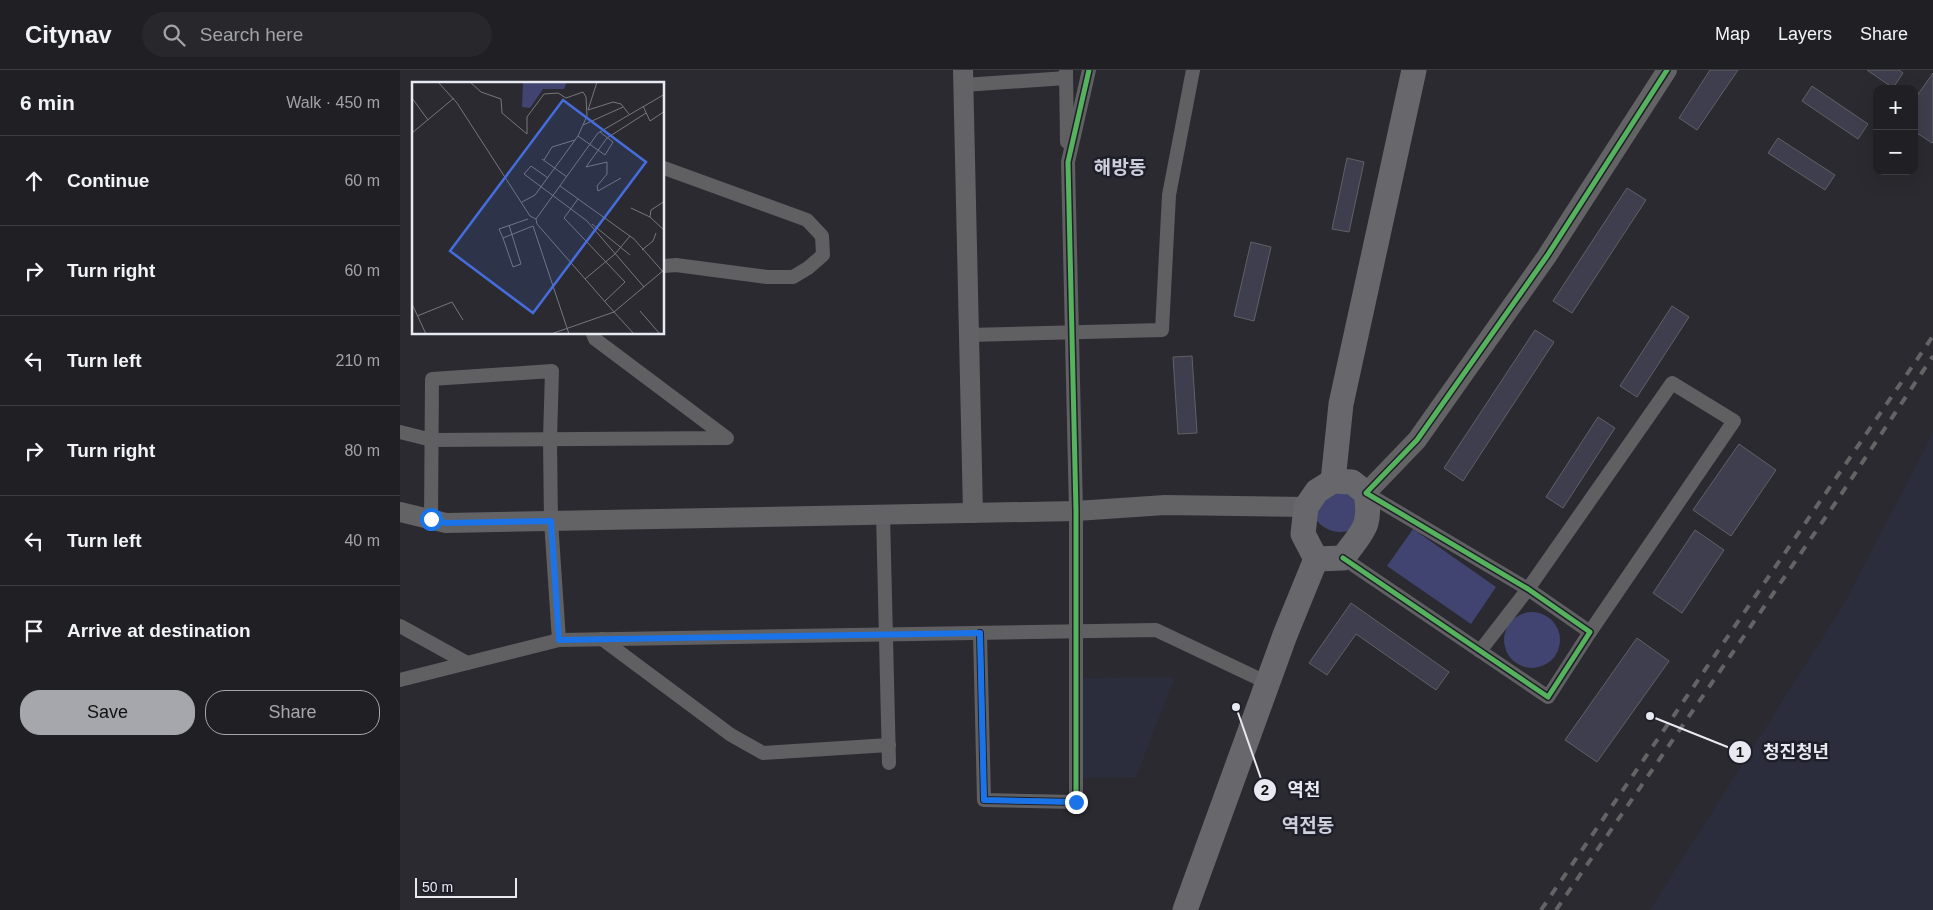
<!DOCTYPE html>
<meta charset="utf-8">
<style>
body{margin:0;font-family:Arial,"Noto Sans KR",sans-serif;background:#28282c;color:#f1f3f6}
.controls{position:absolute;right:15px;top:15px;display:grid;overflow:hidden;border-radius:10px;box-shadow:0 5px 20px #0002}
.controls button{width:45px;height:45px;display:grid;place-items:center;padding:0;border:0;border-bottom:1px solid #3d3e41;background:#202024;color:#f1f3f6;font:25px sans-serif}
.scale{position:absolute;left:15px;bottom:12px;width:102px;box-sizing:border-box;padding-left:5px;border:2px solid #e8e9f1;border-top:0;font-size:14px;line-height:18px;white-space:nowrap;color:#e8e9f1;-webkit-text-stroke:4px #1e1f29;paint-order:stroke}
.stop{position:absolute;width:15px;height:15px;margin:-11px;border:4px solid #1a73e8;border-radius:50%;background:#fff}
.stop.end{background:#1a73e8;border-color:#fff;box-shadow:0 1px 5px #0008}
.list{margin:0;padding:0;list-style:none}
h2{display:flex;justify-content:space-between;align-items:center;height:65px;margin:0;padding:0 20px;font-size:21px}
h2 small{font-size:16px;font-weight:400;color:#a2a3a6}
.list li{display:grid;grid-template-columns:32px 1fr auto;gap:15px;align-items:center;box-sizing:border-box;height:90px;padding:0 20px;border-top:1px solid #3d3e41}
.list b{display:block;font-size:19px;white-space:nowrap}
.list em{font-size:16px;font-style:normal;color:#a2a3a6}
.actions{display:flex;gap:10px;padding:15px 20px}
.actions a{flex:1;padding:11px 0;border:1px solid #a6a6ad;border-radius:20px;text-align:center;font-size:18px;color:#a6a6ad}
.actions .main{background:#a6a6ad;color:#111}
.icon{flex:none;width:28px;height:28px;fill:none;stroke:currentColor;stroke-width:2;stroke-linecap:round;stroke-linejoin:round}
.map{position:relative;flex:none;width:1533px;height:840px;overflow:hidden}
header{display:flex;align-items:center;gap:30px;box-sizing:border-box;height:70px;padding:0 25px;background:#202024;border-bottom:1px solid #3d3e41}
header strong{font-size:24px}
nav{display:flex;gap:28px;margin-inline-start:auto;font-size:18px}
.search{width:350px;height:45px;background:#28282c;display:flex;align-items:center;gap:12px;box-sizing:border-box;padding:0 18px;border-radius:28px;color:#a2a3a6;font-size:19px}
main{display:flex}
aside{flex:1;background:#202024}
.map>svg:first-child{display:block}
.built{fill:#2c2d3c}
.green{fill:#414470}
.building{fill:#3e3e4e;stroke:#606065}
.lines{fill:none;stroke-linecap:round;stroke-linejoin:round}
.street{stroke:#606063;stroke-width:14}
.secondary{stroke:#636366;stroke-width:20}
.highway{stroke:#67676c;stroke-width:25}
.rail{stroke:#646467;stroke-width:4;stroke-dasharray:9 9;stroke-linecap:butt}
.cycleway-casing{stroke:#1e1f29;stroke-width:8}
.cycleway{stroke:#56b35d;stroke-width:5}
.route{stroke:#1a73e8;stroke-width:6}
.labels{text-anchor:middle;stroke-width:5;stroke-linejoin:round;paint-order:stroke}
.quarter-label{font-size:19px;font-weight:bold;fill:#cdcfdd;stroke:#1e1f29}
.inset-road{fill:none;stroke:#76767d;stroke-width:1}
.view{fill:#466ddd;fill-opacity:0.15;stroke:#466ddd;stroke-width:2.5}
.inset-edge{fill:none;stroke:#e8e9f1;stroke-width:2.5}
.leader{fill:none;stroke:#e8e9f1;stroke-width:2}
.callout-dot{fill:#e8e9f1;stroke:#1e1f29;stroke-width:2}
.mark-label{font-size:15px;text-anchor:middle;font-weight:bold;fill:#111}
.callout-label{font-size:18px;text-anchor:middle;font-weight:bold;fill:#e8e9f1;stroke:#1e1f29;stroke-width:5;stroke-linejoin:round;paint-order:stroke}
</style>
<header>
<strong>Citynav</strong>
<div class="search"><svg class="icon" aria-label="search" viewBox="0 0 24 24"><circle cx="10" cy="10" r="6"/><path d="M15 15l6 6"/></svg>Search here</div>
<nav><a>Map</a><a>Layers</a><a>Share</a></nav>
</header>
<main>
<aside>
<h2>6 min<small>Walk · 450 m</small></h2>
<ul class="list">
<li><svg class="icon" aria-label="ahead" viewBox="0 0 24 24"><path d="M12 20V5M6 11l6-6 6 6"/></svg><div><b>Continue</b></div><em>60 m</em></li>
<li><svg class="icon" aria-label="right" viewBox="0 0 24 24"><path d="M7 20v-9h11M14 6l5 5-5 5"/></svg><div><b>Turn right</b></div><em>60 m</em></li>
<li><svg class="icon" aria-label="left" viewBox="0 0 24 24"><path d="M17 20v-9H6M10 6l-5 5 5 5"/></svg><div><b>Turn left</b></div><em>210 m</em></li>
<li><svg class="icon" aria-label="right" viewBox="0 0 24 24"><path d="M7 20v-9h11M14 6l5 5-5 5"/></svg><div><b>Turn right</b></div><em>80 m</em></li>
<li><svg class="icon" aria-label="left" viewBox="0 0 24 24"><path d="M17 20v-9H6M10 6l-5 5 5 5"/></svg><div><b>Turn left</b></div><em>40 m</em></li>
<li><svg class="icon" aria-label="arrive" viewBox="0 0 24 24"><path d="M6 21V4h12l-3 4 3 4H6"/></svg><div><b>Arrive at destination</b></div></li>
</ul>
<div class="actions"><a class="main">Save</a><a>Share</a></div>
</aside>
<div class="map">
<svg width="1533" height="840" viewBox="0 0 1533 840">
<rect width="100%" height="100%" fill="#2a2a30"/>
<g class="built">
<polygon points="1533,363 1533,840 1250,840 1444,534"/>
<polygon points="775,607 736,707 683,708 680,608"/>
</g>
<g class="green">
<path d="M917 419 965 421 952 460C937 464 928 462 917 451Z"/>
<polygon points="1013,459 1096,517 1071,554 987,496"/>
<circle cx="1132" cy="570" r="28"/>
</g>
<g class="building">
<polygon points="1310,0 1338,0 1297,60 1279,48"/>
<polygon points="1467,0 1499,0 1503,3 1493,18"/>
<polygon points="1533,3 1533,72 1532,73 1514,61 1514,30"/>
<polygon points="1412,16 1468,54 1458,69 1402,31"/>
<polygon points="1378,68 1435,105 1425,120 1368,83"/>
<polygon points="947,88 964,92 949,162 932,159"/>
<polygon points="1227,118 1246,130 1172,243 1153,231"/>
<polygon points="851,172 871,177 854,251 834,246"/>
<polygon points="1272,236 1289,247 1237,327 1220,316"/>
<polygon points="1135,260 1154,272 1063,411 1044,398"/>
<polygon points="792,286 797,363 778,364 773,287"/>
<polygon points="1198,347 1215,358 1163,438 1146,427"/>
<polygon points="1339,374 1376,400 1331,466 1293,440"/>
<polygon points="1295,460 1324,480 1282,543 1253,523"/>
<polygon points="951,533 1049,602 1036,620 956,564 927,605 909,593"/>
<polygon points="1237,568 1269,591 1197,692 1165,670"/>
</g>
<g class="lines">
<g class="street">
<polyline points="666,1 667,72"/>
<polyline points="564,15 666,8"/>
<polyline points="264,98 407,150 422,166 423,185 408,198 393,207 367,207 276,195 264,196"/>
<polyline points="569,265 762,260 769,125 793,0"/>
<polyline points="0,362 32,370 327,368 195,269 193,264"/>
<polyline points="483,444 489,693"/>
<polyline points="31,449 32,309 152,301 150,369 151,451 159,570"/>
<polyline points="943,488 1148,627 1190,562 1128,519 966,423"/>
<polyline points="0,556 67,593"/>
<polyline points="580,563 584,730 676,732 676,441 668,92 689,0"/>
<polyline points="202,569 331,665 363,683 489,675"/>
<polyline points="1080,581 1128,519 1272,313 1334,351 1190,562"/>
<polyline points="0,610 159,570 756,560 868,613"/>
</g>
<g class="secondary">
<polyline points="563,0 573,443"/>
<polyline points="966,423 1017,370 1147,186 1267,0"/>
<polyline points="0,442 46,453 676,441 765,435 906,437"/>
</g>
<g class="highway">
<polyline points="933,411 941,334 1014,0"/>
<path d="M933 411 952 412 966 423C972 458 962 461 943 488L916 489 903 464 906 437 917 421Z"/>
<polyline points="785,840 885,565 916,489"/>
</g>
<g class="rail">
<polyline points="1141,840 1533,266"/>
<polyline points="1156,840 1436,432 1533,286"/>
</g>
<g class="cycleway-casing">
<g id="cycleway">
<polyline points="943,488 1148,627 1190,562 1128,519 966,423 1017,370 1147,186 1267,0"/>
<polyline points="580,563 584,730 676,732 676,441 668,92 689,0"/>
</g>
</g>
<use href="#cycleway" class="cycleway"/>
</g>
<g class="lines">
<polyline class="route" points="31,449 46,453 151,451 159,570 580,563 584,730 676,732"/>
</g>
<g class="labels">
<g class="quarter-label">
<text x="720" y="104">해방동</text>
<text x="908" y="762">역전동</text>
</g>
</g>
<g transform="translate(12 12)">
<rect width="252" height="252" fill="#2a2a30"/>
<path d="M111 0H155L152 7H131L118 26 110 25Z" fill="#414470"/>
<path class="inset-road" d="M26 0 45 21 118 134 124 137 125 142 202 230 139 252M58 0 69 10 89 17 90 31 115 52V35L132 12 146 11 154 16 171 10 174 15 175 34 166 54 123 113 110 120M0 16 16 38M231 24 238 39 253 29M176 28 201 20 209 22 217 32M176 28 185 0M171 43 211 25M0 51 42 16M166 54 193 73 201 60 188 50M130 77 155 95M132 78 140 65 163 58M136 96 119 84 112 92 175 139 232 205M209 96 186 109 185 104 195 92V80L174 85 195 56 234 31M148 104 222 157 253 192M166 117 152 136 213 200 193 219M219 126 238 135 253 149M238 135 239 128 253 119M116 137 87 147 91 156 121 144 157 252M124 137 186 51 253 12M180 142 218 173M91 156 101 185 109 182 97 143M230 168 241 159 244 151M173 197 203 172 218 154M0 222 14 252M228 229 248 252M202 230 253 187M202 230 222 252M5 234 40 220 51 238"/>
<path class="view" d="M151 18 234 80 121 231 38 169Z"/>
<rect width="252" height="252" class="inset-edge"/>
</g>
<path class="leader" d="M1250 646L1340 682M836 637L865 720"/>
<g class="callout-dot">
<circle cx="1250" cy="646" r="5"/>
<circle cx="836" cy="637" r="5"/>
<circle cx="1340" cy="682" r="12"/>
<circle cx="865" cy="720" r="12"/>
</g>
<g class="mark-label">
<text x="1340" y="687">1</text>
<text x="865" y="725">2</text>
</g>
<g class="callout-label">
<text x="1396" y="688">청진청년</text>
<text x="904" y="726">역천</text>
</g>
</svg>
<div class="controls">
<button>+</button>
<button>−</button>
</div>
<div class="scale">50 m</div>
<div class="stop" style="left:31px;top:449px"></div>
<div class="stop end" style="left:676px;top:732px"></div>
</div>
</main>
